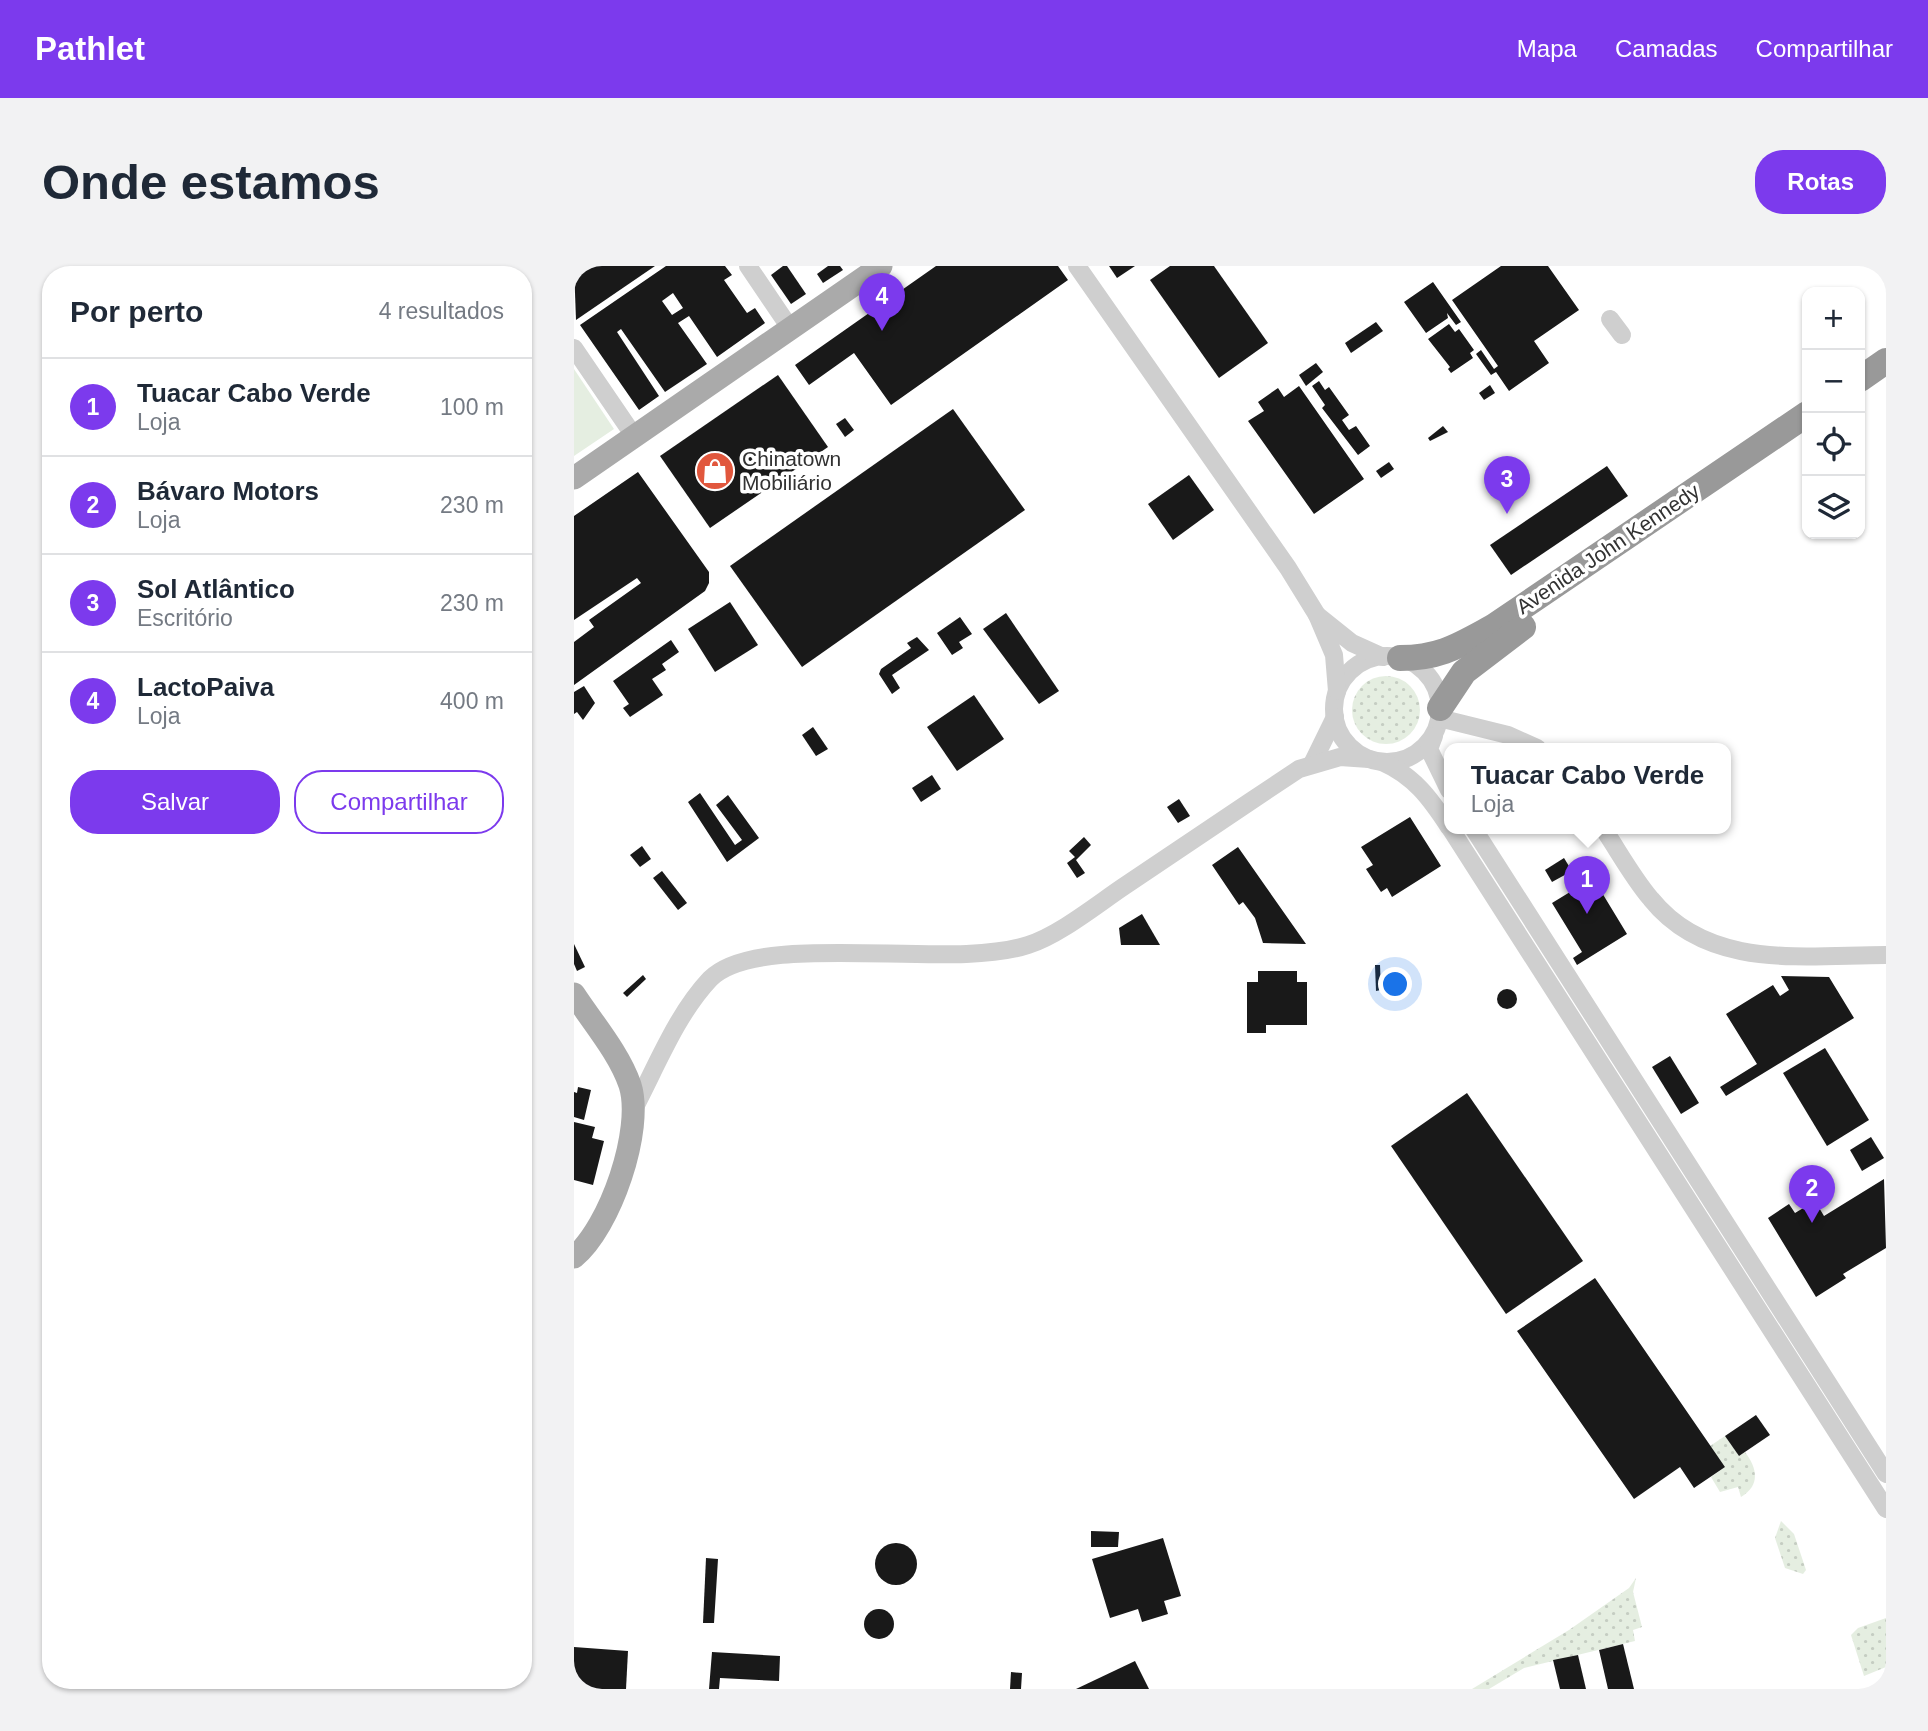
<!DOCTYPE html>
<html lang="pt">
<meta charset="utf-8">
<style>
body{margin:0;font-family:Arial,sans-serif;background:#f2f2f3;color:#1f2937}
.controls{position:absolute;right:21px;top:21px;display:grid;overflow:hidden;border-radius:14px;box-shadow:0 2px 5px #0004}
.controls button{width:63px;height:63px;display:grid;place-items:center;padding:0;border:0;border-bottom:2px solid #e0e1e3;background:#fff;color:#1f2937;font:35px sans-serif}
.you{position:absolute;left:822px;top:719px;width:24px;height:24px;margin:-18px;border:5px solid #fff;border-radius:50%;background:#1a73e8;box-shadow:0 0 0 10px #1a73e833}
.badge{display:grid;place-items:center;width:46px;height:46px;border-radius:50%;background:#7c3aed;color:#fff;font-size:23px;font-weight:700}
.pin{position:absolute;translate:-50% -58px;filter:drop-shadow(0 2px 4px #0008)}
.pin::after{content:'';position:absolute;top:37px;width:24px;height:21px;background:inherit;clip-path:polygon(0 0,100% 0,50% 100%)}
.popup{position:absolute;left:870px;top:477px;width:287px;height:91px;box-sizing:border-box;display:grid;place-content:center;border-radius:14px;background:#fff;filter:drop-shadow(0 2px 5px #0005);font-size:23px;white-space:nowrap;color:#747a83}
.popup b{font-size:26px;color:#1f2937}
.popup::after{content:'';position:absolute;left:50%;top:100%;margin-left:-14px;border:14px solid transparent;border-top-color:#fff}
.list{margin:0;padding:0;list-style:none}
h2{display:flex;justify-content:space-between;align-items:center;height:91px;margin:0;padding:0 28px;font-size:30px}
h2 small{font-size:23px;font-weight:400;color:#747a83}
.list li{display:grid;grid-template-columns:46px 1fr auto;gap:21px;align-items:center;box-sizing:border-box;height:98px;padding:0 28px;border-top:2px solid #e0e1e3}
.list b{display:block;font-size:26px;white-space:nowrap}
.list p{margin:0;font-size:23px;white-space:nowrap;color:#747a83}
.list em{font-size:23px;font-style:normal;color:#747a83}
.actions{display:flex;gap:14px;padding:21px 28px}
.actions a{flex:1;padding:16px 0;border:2px solid #7c3aed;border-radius:28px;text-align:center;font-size:24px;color:#7c3aed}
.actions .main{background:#7c3aed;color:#fff}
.icon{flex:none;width:38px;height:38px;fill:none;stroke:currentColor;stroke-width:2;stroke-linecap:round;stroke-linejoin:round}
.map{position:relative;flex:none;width:1312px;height:1423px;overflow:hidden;border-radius:28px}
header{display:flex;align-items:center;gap:42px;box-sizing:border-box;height:98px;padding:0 35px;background:#7c3aed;color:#fff}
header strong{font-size:33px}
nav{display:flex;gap:38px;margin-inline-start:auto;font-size:24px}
.intro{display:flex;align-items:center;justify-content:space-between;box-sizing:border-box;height:168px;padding:0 42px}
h1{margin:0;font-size:49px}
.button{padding:18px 32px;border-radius:28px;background:#7c3aed;color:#fff;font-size:24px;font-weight:700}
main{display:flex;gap:42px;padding:0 42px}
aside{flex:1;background:#fff;border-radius:28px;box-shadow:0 2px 5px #0004}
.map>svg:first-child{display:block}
.grass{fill:url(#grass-dots)}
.park{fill:#e5eee1}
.building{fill:#191919;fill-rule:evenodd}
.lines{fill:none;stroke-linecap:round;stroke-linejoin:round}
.minor{stroke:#cfcfcf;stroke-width:18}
.major{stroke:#aaa;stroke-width:23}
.highway{stroke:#999;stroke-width:26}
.labels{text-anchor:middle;stroke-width:7;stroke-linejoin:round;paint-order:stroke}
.poi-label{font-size:21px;fill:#323232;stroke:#fff;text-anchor:start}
.street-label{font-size:21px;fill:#323232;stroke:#fff}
</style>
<header>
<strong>Pathlet</strong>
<nav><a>Mapa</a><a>Camadas</a><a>Compartilhar</a></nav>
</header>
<div class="intro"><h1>Onde estamos</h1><a class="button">Rotas</a></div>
<main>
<aside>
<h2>Por perto<small>4 resultados</small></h2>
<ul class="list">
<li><span class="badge">1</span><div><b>Tuacar Cabo Verde</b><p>Loja</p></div><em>100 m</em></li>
<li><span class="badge">2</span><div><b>Bávaro Motors</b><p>Loja</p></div><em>230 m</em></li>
<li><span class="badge">3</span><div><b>Sol Atlântico</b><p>Escritório</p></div><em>230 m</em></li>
<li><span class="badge">4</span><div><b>LactoPaiva</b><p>Loja</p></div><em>400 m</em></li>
</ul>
<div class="actions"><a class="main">Salvar</a><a>Compartilhar</a></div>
</aside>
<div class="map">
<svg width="1312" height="1423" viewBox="0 0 1312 1423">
<defs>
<pattern id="grass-dots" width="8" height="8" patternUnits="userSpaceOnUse" patternTransform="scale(1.75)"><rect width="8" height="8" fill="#e5eee1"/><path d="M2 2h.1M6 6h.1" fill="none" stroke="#c5cdc2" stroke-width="1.8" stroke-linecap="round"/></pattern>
</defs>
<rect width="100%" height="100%" fill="#fff"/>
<g class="grass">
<circle cx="812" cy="444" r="34"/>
<path d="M1151 1170 1165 1190 1171 1186C1183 1202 1187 1219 1167 1231L1164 1221 1146 1226 1137 1211 1151 1201 1136 1180Z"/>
<polygon points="1207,1255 1220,1268 1232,1304 1229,1308 1211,1302 1201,1272"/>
<polygon points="1062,1312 1059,1326 1068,1361 1059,1364 1061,1375 950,1402 915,1423 898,1423 995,1364 1055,1322"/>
<polygon points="1312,1352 1312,1401 1290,1410 1277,1369 1284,1362"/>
</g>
<polygon class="park" points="0,103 40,163 0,190"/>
<g class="building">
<polygon points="0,0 81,0 2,54"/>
<path d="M92 0H151L158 9 150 14 173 47 181 42 191 57 143 91 115 50 104 57 133 98 91 126 47 63 43 66 85 130 65 144 6 59ZM99 27 109 42 98 49 88 35Z"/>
<polygon points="209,0 213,0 232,28 217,38 197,9"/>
<polygon points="254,0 266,0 269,4 249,17 243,8"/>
<polygon points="362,0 484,0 494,14 317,139 280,87 235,119 221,99"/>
<polygon points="535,0 561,0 543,12"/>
<polygon points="596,0 640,0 694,77 645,112 576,14"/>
<polygon points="927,0 974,0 1005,44 960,75 975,97 935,125 922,106 917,109 902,88 907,84 920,103 924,100 878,34"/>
<polygon points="859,16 887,56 882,59 873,47 874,52 852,67 830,36"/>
<polygon points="802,56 809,65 777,87 771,77"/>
<polygon points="875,58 881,66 885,63 900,84 896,87 899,92 877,107 874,103 876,101 854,73"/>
<polygon points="742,97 749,106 732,120 725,109"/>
<polygon points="204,109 254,181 136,262 86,190"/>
<polygon points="745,115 751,124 755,121 775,149 768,154 775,164 782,160 796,180 784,189 748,142 751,139 738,120"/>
<polygon points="916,119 921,127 910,134 905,127"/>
<polygon points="725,120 790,213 740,248 674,155 690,145 684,136 704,122 710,131"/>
<polygon points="379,143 451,244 228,401 156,300"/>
<polygon points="271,152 280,164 271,171 262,158"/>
<polygon points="869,160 874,166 856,175 854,172"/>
<polygon points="815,196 820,203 807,212 802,205"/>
<polygon points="1033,200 1054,230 937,309 916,279"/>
<polygon points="64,206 135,306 135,317 131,325 0,419 0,376 20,361 15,354 67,317 63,312 0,354 0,250"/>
<polygon points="615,209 640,244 599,274 574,238"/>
<polygon points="156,336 184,379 141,406 114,363"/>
<polygon points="432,347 485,425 465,438 409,363"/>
<polygon points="386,351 398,368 385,376 389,382 378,389 363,367"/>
<polygon points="343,371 355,384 318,409 326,422 318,428 305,408 307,403 337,382 333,377"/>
<polygon points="97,374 105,386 88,398 92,404 78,413 89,429 56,451 49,442 55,438 39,415"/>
<polygon points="10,420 21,437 9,454 3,446 0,448 0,426"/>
<polygon points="400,429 430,473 383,505 353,461"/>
<polygon points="239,461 254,483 242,490 228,469"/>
<polygon points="358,509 367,523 347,536 338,522"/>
<polygon points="126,527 161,579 168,574 142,539 154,529 185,572 153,596 114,536"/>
<polygon points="605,533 616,550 604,557 593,541"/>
<polygon points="836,551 867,600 818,631 813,622 807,626 792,603 799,599 787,581"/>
<polygon points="510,571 517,579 502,594 511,607 503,612 493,597 501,591 495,585"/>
<polygon points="68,580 77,593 66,601 56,589"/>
<polygon points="664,581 692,621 732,678 689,677 681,652 669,636 665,639 638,599"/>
<polygon points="990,592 998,605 978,616 971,604"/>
<polygon points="88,605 113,637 104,644 79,612"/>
<polygon points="1019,612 1053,668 1003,699 999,692 1008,686 978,637"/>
<polygon points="568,648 586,679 547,679 545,662"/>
<polygon points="0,678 11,701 3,705 0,698"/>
<polygon points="801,699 806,699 807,724 802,725"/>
<polygon points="684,705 723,705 723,716 733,716 733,759 692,759 692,767 673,767 673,716 684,716"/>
<polygon points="69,709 72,713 53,731 49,727"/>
<polygon points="1207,710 1255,711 1280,752 1152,830 1146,821 1183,798 1152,748 1199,719 1206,730 1215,724"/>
<circle cx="933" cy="733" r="10"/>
<polygon points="1251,782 1295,854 1253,880 1209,807"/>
<polygon points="1096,790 1125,837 1107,848 1078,801"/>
<polygon points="4,821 17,824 10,854 0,851 0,826 3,827"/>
<polygon points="893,827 1009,995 932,1048 817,880"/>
<polygon points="0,856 21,861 18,872 30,875 19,919 0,914"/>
<polygon points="1297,871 1310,892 1288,905 1276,884"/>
<polygon points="1310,913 1312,982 1269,1008 1272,1012 1242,1031 1194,952 1215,938 1221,947 1241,935 1250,950"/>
<polygon points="1021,1012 1151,1201 1120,1222 1106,1201 1060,1233 943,1065"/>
<polygon points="1182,1149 1196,1169 1165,1190 1151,1170"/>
<polygon points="517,1265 545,1266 544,1281 517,1281"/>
<polygon points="589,1272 607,1330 590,1335 594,1348 568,1356 564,1343 536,1352 518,1293"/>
<circle cx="322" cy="1298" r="21"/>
<polygon points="132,1292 144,1293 140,1357 129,1357"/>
<circle cx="305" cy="1358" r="15"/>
<polygon points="1049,1378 1060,1423 1034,1423 1025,1384"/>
<polygon points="0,1381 54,1385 52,1423 0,1423"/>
<polygon points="138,1386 206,1390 205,1415 146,1412 145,1423 135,1423"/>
<polygon points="1004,1389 1012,1423 986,1423 979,1394"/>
<polygon points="561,1395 575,1423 502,1423"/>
<polygon points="437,1406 448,1407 447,1423 436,1423"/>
</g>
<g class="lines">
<g class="minor">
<polyline points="174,0 216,62"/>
<polyline points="503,0 714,302 743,349"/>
<polyline points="1036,53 1048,69"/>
<polyline points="0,82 60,170"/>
<circle cx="813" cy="443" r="53"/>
<polyline points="763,425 760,389 743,349 778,377 809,391"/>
<polyline points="865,452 934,469 963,482"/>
<polyline points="860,470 855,483 875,524"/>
<polyline points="739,496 761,451"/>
<path d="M808 496C840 510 856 532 875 561"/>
<polyline points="876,562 1312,1243"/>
<polyline points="899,562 1312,1208"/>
<path d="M1029 562C1045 586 1059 612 1077 633 1135 705 1231 689 1312 689"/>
<path d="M61 841C83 799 103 748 136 713 185 663 378 705 454 679 485 669 521 640 549 621 607 582 666 542 725 503L766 491 795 493"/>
</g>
<g class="major">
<polyline points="0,212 307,0"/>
<path d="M0 728C19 757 45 787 56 819 70 863 36 962 0 991"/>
</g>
<g class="highway">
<polyline points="1286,113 1312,95"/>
<path d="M826 392C866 392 884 380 919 361L1233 148"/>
<polyline points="866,442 890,406 949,361"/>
</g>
</g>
<defs>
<g id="shop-disc" transform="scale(2.0125)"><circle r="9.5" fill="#e1573d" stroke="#fff"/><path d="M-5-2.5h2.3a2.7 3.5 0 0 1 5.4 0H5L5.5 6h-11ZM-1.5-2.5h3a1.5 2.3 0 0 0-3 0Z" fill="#fff"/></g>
</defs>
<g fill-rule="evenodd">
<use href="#shop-disc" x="141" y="205"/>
</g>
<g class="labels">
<g class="poi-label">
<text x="168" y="200">Chinatown<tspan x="168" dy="24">Mobiliário</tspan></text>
</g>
<g class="street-label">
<text transform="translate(1034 283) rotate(-34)" y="7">Avenida John Kennedy</text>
</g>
</g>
</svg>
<div class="controls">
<button>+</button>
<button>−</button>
<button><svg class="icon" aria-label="locate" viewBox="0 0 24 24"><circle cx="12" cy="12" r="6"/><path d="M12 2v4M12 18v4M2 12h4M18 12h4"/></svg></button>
<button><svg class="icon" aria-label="layers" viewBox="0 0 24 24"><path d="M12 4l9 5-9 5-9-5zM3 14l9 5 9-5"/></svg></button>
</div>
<div class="you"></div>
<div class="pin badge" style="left:1013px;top:648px">1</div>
<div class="popup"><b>Tuacar Cabo Verde</b>Loja</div>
<div class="pin badge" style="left:1238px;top:957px">2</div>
<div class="pin badge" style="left:933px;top:248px">3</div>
<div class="pin badge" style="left:308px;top:65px">4</div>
</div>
</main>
